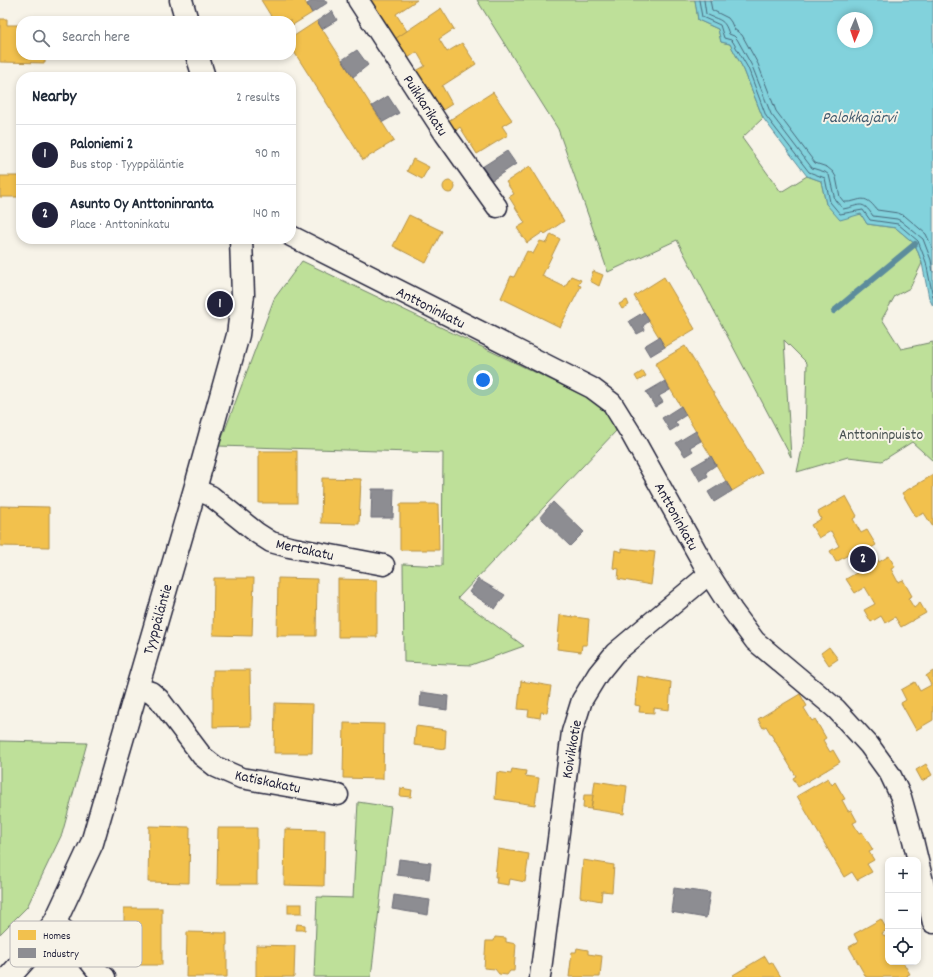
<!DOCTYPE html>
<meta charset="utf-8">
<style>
body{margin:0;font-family:Dekko,sans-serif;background:#f6f6f7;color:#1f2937}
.controls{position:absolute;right:12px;bottom:12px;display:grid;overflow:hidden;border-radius:8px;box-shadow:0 2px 6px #0003}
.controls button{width:36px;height:36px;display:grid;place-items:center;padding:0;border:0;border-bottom:1px solid #e0e1e3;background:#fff;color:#1f2937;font:20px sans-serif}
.compass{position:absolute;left:837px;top:12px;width:36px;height:36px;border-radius:50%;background:#fff;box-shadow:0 2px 6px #0003;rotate:182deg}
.you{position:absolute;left:483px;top:380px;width:14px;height:14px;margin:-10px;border:3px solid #fff;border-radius:50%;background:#1a73e8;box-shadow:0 0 0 6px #1a73e833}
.badge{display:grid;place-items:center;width:26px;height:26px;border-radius:50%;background:#22223b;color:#fff;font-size:13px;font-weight:700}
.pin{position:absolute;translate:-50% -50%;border:2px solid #fff;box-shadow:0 1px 4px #0006}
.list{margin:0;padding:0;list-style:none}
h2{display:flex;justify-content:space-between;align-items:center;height:52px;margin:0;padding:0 16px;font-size:17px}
h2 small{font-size:13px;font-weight:400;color:#747a83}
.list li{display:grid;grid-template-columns:26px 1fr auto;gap:12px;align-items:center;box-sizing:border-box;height:60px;padding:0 16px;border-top:1px solid #e0e1e3}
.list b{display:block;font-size:15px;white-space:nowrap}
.list p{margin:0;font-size:13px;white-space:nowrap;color:#747a83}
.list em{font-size:13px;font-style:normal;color:#747a83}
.icon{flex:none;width:22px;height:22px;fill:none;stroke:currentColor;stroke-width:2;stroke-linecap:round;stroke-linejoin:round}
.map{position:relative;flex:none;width:933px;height:977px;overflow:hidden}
.search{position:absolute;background:#fff;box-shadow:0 2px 6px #0003;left:16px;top:16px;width:280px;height:44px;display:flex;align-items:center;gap:10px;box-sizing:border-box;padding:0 14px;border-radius:16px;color:#747a83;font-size:15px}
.panel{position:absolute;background:#fff;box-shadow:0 2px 6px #0003;left:16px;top:72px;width:280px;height:172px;border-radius:16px}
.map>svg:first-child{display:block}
.green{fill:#bee099;stroke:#70816a}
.water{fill:#82d2dc;stroke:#5c8c9c;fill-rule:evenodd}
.homes{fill:#f2c14e;stroke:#b49148}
.industry{fill:#8d8d92;stroke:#6d6d78}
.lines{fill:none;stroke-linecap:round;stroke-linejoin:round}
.shore{stroke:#48687b;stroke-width:1}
.stream{stroke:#5c8c9c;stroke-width:6}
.minor-casing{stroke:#22223b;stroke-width:23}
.tertiary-casing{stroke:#22223b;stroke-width:25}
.minor{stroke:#f7f3e8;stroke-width:20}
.tertiary{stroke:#f7f3e8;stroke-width:22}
.labels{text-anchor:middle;stroke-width:4;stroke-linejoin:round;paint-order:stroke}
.street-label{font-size:15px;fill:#22223b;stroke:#f7f3e8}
.park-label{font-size:15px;fill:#495252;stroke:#f7f3e8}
.water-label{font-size:16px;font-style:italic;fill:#3f576b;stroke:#f7f3e8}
.key{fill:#f7f3e8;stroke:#b7b4b4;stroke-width:1}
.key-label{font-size:11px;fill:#22223b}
</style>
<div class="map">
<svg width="933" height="977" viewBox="0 0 933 977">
<rect width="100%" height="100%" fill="#f7f3e8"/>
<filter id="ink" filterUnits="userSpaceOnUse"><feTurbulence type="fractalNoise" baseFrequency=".025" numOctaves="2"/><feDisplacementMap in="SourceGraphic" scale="8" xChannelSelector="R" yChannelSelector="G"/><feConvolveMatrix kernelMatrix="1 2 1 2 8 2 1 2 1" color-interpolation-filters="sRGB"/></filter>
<g filter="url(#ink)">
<g class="green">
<polygon points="477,0 695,0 698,20 718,29 721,42 730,44 744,70 763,118 742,138 781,192 807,176 821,181 826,204 861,214 867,224 896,228 915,244 922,263 910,288 895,296 882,319 901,349 933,342 933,461 912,442 882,461 848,457 797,472 805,436 807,363 784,340 791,457 677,240 608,272 558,129"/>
<polygon points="302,261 593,400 607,413 616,431 458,598 524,646 471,665 404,662 403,564 442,566 443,453 219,446 274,299"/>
<polygon points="0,741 87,743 62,834 27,907 0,934"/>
<polygon points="358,802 391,807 371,977 314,977 317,897 353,898"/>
</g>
<path class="water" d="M695 0H933V306L929 298 922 263 915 244 896 228 867 224 861 214 840 220 826 204 821 181 807 176 763 118 744 70 730 44 721 42 718 29 698 20ZM843 18H867V42H843Z"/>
<g class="homes">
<polygon points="261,0 304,0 312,13 291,26 291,21 274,21"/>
<polygon points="370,0 417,0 396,14 407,31 395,39"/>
<polygon points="441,8 454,29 439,39 447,52 462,43 476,64 442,86 452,104 441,111 416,71 425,66 417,52 408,58 395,39"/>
<polygon points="0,19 7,19 7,25 21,25 21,55 45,55 45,63 0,62"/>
<polygon points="33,19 46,19 46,21 32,21"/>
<polygon points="317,21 394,141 363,160 291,47 291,38"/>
<polygon points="493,92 512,120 502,126 508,135 477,154 460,127 454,132 448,121"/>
<polygon points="413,159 429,167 422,179 407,171"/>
<polygon points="530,166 564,221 545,234 543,232 527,243 517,228 525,223 509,197 514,194 506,182"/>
<rect x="0" y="176" width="21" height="21"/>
<circle cx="449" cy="187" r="6"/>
<polygon points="409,215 442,231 426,263 393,246"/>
<polygon points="551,234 560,239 542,276 565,287 571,276 581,280 578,285 581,286 560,327 501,298 511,276 514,277 527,251 533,254 540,241 547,243"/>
<polygon points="593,271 603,275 599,286 590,281"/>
<polygon points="664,277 695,329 665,347 634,296"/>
<polygon points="627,300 629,305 622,309 619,304"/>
<polygon points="685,346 762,473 732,491 655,364"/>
<polygon points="643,371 646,376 638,381 635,376"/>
<rect x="259" y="451" width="38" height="52"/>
<polygon points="933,475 933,527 924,513 916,517 902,493"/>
<polygon points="322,478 361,479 359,524 321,523"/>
<polygon points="846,496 857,516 853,519 861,533 867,530 876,545 871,548 879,562 889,556 895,567 891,569 898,582 903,580 912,596 908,598 914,608 920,603 926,613 901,627 895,617 885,623 881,616 871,622 864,610 875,604 865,587 855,593 846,579 858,572 848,555 836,562 830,551 839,546 831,531 819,538 811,525 821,519 818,512"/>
<polygon points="400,504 438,504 439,550 400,550"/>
<polygon points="0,506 49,507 49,547 0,546"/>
<polygon points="622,548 655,552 651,585 618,579 619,569 613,568 615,550 622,552"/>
<polygon points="214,578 254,578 252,636 213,635"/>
<polygon points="278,578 317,579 316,636 277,636"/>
<polygon points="338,579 377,580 377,637 338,637"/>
<polygon points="560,615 589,619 587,645 582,645 581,652 557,649"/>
<polygon points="829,647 838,659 829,665 821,653"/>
<polygon points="213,670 250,670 251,726 213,727"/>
<polygon points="933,671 933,720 916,730 901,703 906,700 901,690 915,682 920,691 931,685 926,676"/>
<polygon points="638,676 671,682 669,710 654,708 654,713 639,712 640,706 635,705"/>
<polygon points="521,681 551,686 547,713 541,712 540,718 528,716 529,710 518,709"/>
<polygon points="800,694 807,706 804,708 812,721 815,719 826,738 823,740 830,752 833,750 840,762 798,787 793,778 796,776 766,726 763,728 758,719"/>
<polygon points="275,703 313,704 312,753 274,753"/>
<polygon points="344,723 384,724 383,779 343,778"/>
<polygon points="416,726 446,730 445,749 414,745"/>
<polygon points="926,764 932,775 922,781 916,770"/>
<polygon points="512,769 526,771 525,776 539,778 535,805 495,799 497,772 511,774"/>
<polygon points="828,778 832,785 835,782 845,799 842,800 848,811 851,810 857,821 853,823 859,833 862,832 873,850 869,852 874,860 867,864 872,872 857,880 852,872 844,877 797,796"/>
<polygon points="595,781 627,786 624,814 591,809"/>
<polygon points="401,788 412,790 411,797 400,796"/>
<polygon points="584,795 593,795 591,809 583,808"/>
<polygon points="149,826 190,827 189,883 148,882"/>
<polygon points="218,828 257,828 257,884 217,884"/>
<polygon points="285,829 325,830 324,886 284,885"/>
<polygon points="498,849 529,854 525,882 510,879 509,885 496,883 497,877 495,877"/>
<polygon points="583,860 614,865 612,892 602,891 601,901 580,897"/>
<rect x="288" y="904" width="14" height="9"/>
<rect x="124" y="908" width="38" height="57"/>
<polygon points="881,919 887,930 882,933 884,936 887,934 888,935 888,962 903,962 910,974 907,975 908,977 866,977 849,947 858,942 854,934"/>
<polygon points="297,924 305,925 305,930 296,930"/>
<polygon points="187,932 227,933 227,977 186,977"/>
<polygon points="495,937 506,938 506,942 516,944 514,971 510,971 507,975 499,974 495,969 484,968 486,941 494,941"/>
<polygon points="256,945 295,946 294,977 256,977"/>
<polygon points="577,948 588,950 588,954 602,956 600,977 569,977 572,952 576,952"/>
<polygon points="765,956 769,963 772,962 781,977 735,977 733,975"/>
</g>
<g class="industry">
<polygon points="313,0 325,0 327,3 312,13 307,4"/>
<polygon points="332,11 337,20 322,29 317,21"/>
<polygon points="357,50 368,65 353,77 342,60"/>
<polygon points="388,96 399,113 383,122 372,106"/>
<polygon points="507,151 516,164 492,180 482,167"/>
<polygon points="644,312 649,321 643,326 645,330 637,334 629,321"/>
<polygon points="659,337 665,347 650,356 644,346"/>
<polygon points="665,381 670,390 659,396 663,402 655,407 646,392"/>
<polygon points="681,406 686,415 675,422 678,426 670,431 662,418"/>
<polygon points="696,431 701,441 690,447 693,451 685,456 676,443"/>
<polygon points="711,456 716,465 706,472 708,476 700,481 692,467"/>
<polygon points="726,481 732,491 714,502 708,492"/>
<polygon points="372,489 394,489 393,518 371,518"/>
<polygon points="553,502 584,532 570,546 540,517"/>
<polygon points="478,579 505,595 495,609 469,592"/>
<polygon points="421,692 448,696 447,710 420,706"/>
<polygon points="399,859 431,863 429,879 397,875"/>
<polygon points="674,888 710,893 706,918 671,912"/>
<polygon points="394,895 430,900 428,915 392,909"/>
</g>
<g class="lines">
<g class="shore">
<polyline points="699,0 702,17 720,25 724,38 731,40 733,42 748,68 766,116 809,172 825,178 830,202 840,214 863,210 870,220 898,224 918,241 926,262 933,297"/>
<path d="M704 0 706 14C720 21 724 18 729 34L734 36 737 39 752 66 771 114 812 168 825 172 829 175 835 200 843 209C860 206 862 199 873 216L897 219 901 221 923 239 931 260 933 272"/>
<path d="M710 0 712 10 728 18 731 22 734 29 742 35 758 64 776 111 815 163 827 167 833 172 836 177 840 197 844 202C860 203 863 191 877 210L898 213 905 216 926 234 933 249"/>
</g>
<polyline class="stream" points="834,311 915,244"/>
<g class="minor-casing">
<g id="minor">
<polyline points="358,0 445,134 497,207"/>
<polyline points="291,236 592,388 612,403 630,432 709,574 732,610 755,641 836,709 869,745 890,774 901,797 913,840 933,923"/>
<polyline points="195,489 211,496 257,533 271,542 289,547 384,565"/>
<polyline points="138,688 151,692 159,699 202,756 216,767 241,778 338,795"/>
<polyline points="55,922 66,932 99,973 105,977"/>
<polyline points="540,977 572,732 582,700 598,674 615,653 709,574"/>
</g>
</g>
<g class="tertiary-casing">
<g id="tertiary">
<polyline points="181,0 187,21"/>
<polyline points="197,55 204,77"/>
<polyline points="9,977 35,948 55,922 92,843 195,489 238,335 243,295 241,239"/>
</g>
</g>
<use href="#minor" class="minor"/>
<use href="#tertiary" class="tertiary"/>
</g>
</g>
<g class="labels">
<g class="street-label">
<text transform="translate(426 105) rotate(57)" y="5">Puikkarikatu</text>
<text transform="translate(431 307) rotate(27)" y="5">Anttoninkatu</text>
<text transform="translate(677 516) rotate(61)" y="5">Anttoninkatu</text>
<text transform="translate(305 549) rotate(12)" y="5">Mertakatu</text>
<text transform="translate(157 619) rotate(-74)" y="5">Tyyppäläntie</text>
<text transform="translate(571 749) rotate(-80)" y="5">Koivikkotie</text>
<text transform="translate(268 781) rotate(12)" y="5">Katiskakatu</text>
</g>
<g class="park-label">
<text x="881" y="439">Anttoninpuisto</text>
</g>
<g class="water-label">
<text x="859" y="122">Palokkajärvi</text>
</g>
</g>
<rect x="10" y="921" width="132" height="46" rx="6" class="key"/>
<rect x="18" y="930" width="18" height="10" fill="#f2c14e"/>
<rect x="18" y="948" width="18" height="10" fill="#8d8d92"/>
<g class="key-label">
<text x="43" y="939">Homes</text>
<text x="43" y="957">Industry</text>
</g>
</svg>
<div class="controls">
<button>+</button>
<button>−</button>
<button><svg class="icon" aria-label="locate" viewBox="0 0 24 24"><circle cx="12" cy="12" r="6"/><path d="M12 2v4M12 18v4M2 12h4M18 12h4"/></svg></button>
</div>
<svg class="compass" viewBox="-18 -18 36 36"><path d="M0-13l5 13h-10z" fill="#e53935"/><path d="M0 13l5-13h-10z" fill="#747a83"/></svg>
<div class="you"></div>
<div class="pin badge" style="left:220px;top:304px">1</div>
<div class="pin badge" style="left:863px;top:559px">2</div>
<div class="search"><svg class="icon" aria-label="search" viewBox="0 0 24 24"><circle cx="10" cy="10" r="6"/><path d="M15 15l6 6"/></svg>Search here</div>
<section class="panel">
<h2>Nearby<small>2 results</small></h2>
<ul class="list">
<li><span class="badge">1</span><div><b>Paloniemi 2</b><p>Bus stop · Tyyppäläntie</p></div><em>90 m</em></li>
<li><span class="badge">2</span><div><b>Asunto Oy Anttoninranta</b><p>Place · Anttoninkatu</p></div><em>140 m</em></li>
</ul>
</section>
</div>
